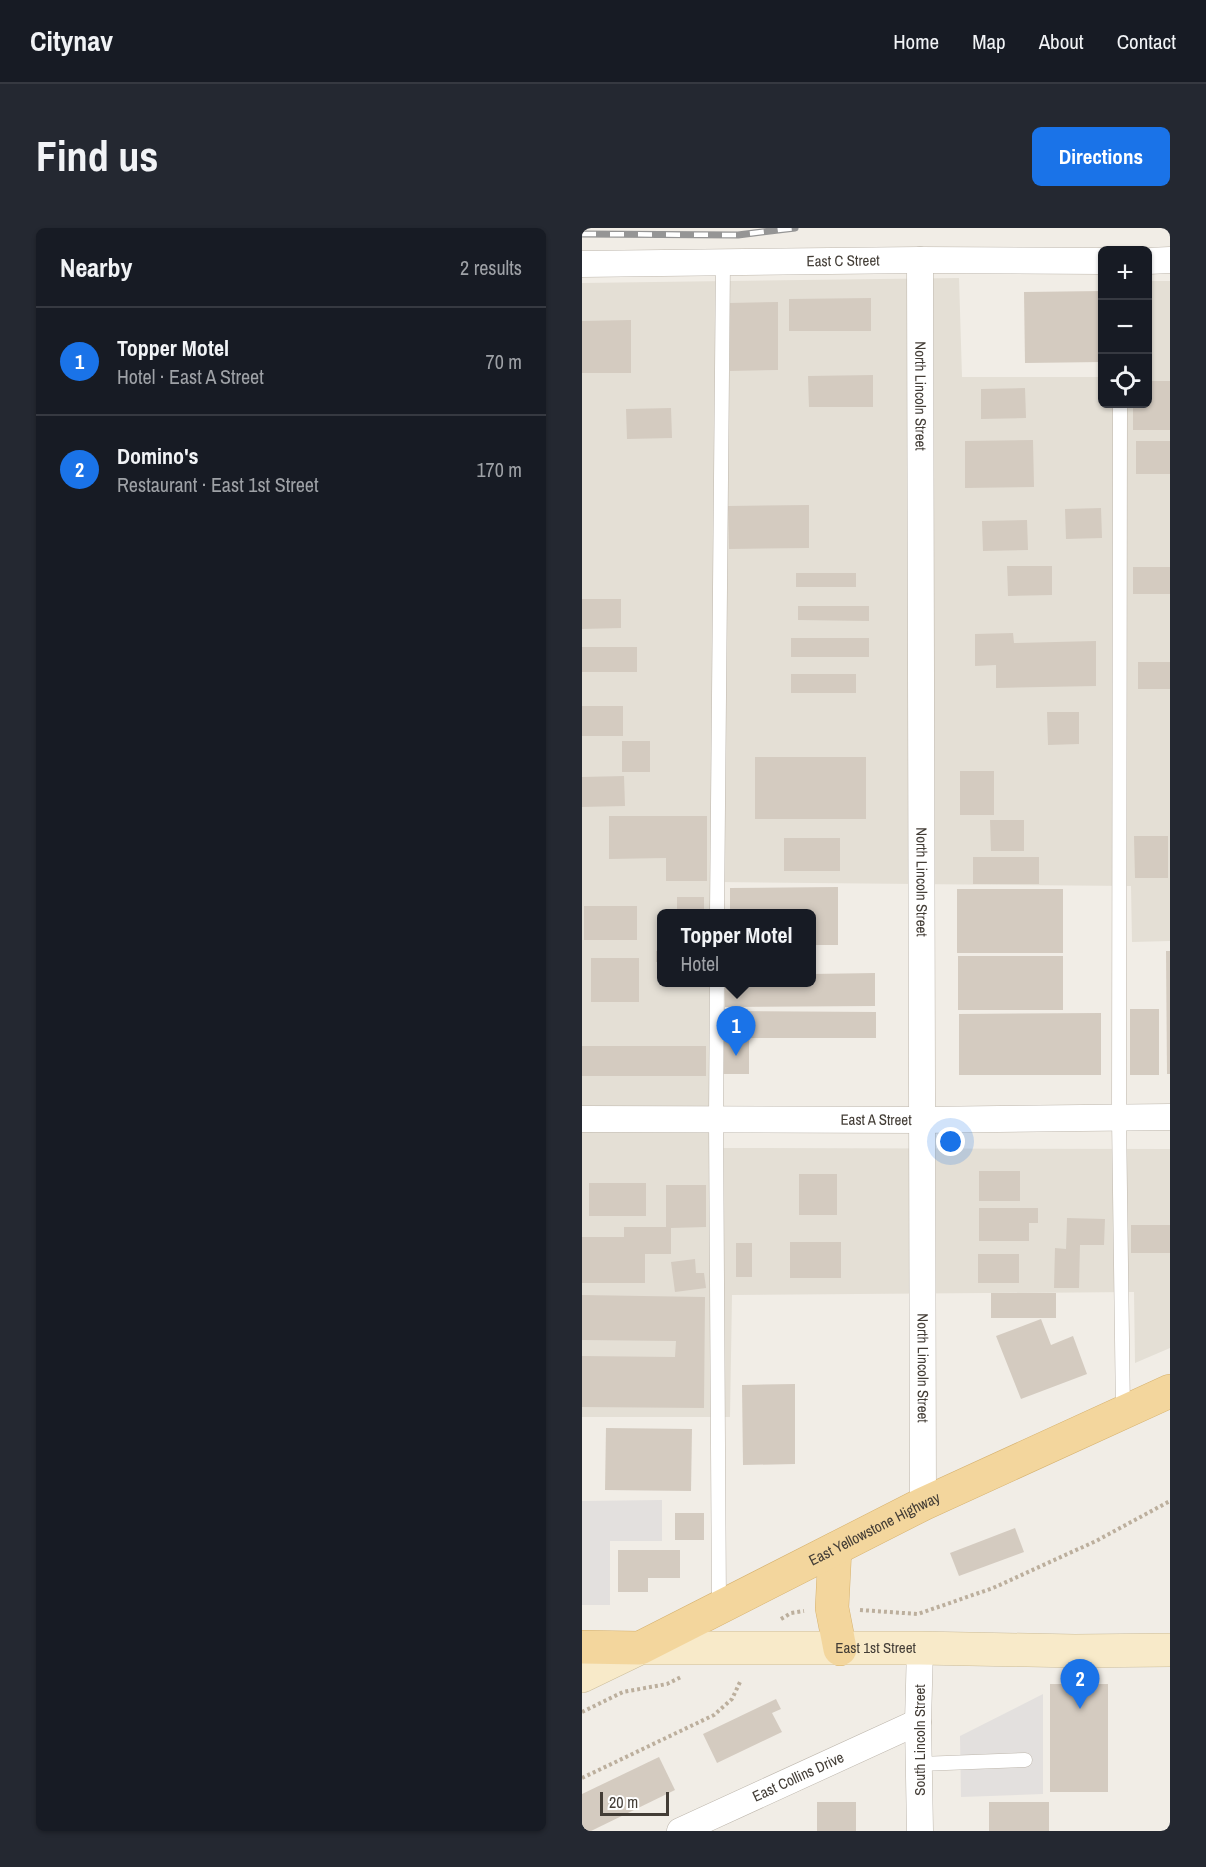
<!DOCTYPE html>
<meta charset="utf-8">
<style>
body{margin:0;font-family:"Archivo Narrow",sans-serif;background:#242831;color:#f1f3f6}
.controls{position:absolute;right:18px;top:18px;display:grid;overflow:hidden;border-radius:9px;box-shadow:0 2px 4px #0004}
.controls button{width:54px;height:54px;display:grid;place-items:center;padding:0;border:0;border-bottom:2px solid #363941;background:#171b24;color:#f1f3f6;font:30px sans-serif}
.scale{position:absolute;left:18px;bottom:15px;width:69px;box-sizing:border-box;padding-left:6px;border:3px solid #433d36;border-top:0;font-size:16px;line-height:21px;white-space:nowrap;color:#433d36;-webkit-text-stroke:4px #fff;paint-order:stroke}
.you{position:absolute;left:369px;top:914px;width:21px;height:21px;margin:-15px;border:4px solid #fff;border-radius:50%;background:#1a73e8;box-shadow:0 0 0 9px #1a73e833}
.badge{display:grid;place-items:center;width:39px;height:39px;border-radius:50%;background:#1a73e8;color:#fff;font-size:20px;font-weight:700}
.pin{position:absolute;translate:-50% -50px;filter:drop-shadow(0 2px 3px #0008)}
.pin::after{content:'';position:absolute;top:32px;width:21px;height:18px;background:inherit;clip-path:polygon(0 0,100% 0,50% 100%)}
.popup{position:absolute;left:75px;top:681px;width:159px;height:78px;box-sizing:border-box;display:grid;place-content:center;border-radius:9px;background:#171b24;filter:drop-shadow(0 2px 4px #0005);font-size:20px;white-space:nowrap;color:#9ea1a6}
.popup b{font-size:22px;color:#f1f3f6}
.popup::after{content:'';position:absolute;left:50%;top:100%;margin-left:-12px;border:12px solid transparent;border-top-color:#171b24}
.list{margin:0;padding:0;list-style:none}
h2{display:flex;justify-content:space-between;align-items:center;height:78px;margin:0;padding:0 24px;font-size:26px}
h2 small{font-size:20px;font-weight:400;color:#9ea1a6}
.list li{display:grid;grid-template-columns:39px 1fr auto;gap:18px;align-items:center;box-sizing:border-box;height:108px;padding:0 24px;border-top:2px solid #363941}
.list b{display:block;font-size:22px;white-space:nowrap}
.list p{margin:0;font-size:20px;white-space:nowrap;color:#9ea1a6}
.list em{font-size:20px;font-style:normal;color:#9ea1a6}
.icon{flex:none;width:33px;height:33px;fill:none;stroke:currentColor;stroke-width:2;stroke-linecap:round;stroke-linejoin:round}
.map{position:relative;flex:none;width:588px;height:1603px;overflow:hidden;border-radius:9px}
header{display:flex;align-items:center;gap:36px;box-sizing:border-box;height:84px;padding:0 30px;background:#171b24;border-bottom:2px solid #363941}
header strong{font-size:28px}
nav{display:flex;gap:33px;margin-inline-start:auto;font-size:21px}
.intro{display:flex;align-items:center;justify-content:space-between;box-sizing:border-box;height:144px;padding:0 36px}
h1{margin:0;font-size:42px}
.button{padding:15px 27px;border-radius:9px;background:#1a73e8;color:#fff;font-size:21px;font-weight:700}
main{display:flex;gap:36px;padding:0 36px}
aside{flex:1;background:#171b24;border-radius:9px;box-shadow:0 2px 4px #0004}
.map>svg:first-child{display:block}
.residential{fill:#e4dfd5}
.parking{fill:#e3e0de}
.building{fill:#d4cbc0}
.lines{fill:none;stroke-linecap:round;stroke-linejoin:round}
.lane-casing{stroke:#beb7ad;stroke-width:15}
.street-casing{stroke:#beb7ad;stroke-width:27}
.secondary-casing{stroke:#ccbd9a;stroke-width:34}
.primary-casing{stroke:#d6b26f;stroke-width:34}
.path{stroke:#bcaf9d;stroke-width:4;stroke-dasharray:3 3;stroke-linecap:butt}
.lane{stroke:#fff;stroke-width:14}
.street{stroke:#fff;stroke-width:26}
.secondary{stroke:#f8eac9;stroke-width:33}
.primary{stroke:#f3d69d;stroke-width:33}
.rail-casing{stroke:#959595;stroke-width:7}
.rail{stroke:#fff;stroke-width:4.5;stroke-dasharray:14;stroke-linecap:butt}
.labels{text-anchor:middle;stroke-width:4.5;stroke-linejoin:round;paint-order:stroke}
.street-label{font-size:15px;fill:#433d36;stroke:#fff}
</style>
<header>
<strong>Citynav</strong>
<nav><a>Home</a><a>Map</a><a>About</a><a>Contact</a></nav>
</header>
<div class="intro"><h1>Find us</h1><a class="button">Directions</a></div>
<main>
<aside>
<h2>Nearby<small>2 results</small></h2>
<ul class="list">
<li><span class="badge">1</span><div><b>Topper Motel</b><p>Hotel · East A Street</p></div><em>70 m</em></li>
<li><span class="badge">2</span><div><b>Domino's</b><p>Restaurant · East 1st Street</p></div><em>170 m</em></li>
</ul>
</aside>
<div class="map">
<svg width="588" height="1603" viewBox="0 0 588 1603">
<rect width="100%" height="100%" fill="#f1ede6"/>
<polygon class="residential" points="377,50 380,149 520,149 520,176 566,176 566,53 588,53 588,713 550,714 549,658 137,654 136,685 79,686 79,754 136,755 136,920 588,921 588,1120 553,1135 552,1064 150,1067 148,1189 0,1189 0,55"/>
<g class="parking">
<polygon points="80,1272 80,1313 28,1313 28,1377 0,1377 0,1273"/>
<polygon points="461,1466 461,1566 379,1569 378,1508"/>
</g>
<g class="building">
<polygon points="520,63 520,134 443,135 442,64"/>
<polygon points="289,70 289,103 207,103 207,71"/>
<polygon points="196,74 196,142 148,143 147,75"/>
<polygon points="49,92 49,145 0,145 0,93"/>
<polygon points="291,147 291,179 227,179 226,148"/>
<polygon points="566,153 588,153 588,202 551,202 551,176 566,176"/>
<polygon points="443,160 444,190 399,191 399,161"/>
<polygon points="89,180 90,210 45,211 44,181"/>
<polygon points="451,212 452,259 383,260 383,213"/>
<rect x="554" y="213" width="34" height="33"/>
<polygon points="227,277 227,320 147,321 146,278"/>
<polygon points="519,280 520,310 484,311 483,281"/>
<polygon points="445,292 446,322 401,323 400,293"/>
<polygon points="425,338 470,338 470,367 426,368"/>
<rect x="551" y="339" width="37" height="27"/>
<rect x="214" y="345" width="60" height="14"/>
<polygon points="0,371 39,371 39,400 0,401"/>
<polygon points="216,378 287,378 287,393 216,392"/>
<polygon points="431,405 432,415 514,413 514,458 414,460 414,437 393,438 393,406"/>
<rect x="209" y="410" width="78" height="19"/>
<rect x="0" y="419" width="55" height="25"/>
<rect x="556" y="434" width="32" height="27"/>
<rect x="209" y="446" width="65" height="19"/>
<rect x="0" y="478" width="41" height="30"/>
<polygon points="465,484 497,484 497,516 466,517"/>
<rect x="40" y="513" width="28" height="31"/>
<rect x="173" y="529" width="111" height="62"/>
<rect x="378" y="543" width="34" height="44"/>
<polygon points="42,548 43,578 0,579 0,549"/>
<polygon points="27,588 125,588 125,653 84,653 84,630 27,631"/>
<polygon points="408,592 442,592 442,623 409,623"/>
<polygon points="552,608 586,608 586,650 553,650"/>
<rect x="202" y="610" width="56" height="33"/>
<rect x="391" y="629" width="66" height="27"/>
<polygon points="256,659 256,717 229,717 229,686 148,686 148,660"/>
<rect x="375" y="661" width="106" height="64"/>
<rect x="95" y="669" width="27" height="17"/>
<rect x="2" y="678" width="53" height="34"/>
<rect x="74" y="723" width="5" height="11"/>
<polygon points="584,723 588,723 588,846 585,846"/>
<rect x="376" y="728" width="105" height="54"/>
<rect x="9" y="730" width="48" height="44"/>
<polygon points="293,745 293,778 143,779 143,754 229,754 229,746"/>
<rect x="548" y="781" width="29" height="66"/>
<polygon points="141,783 294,784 294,810 167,810 167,846 141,846"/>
<polygon points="519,785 519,847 377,847 377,786"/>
<rect x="0" y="818" width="124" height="30"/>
<rect x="397" y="943" width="41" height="30"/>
<rect x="217" y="946" width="38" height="41"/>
<rect x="7" y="955" width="57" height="33"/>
<polygon points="84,957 124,957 124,999 89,1000 89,1026 63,1026 63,1055 0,1055 0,1009 42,1009 42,999 84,999"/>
<polygon points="397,980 456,980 456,995 447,995 447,1013 397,1013"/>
<polygon points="485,990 523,991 522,1017 498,1017 497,1060 472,1060 473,1020 484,1021"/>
<rect x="549" y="997" width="39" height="28"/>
<rect x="208" y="1014" width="51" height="36"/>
<rect x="154" y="1015" width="16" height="34"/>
<rect x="396" y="1026" width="41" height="29"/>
<polygon points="113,1031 114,1045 122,1045 124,1060 93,1064 89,1034"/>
<rect x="409" y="1065" width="65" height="25"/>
<polygon points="0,1067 123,1069 122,1180 0,1179 0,1128 93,1129 94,1113 0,1112"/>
<polygon points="459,1091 469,1117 491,1108 505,1146 439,1171 414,1108"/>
<polygon points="213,1156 213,1236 161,1237 160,1157"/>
<polygon points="24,1200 110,1201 109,1263 23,1262"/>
<rect x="93" y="1285" width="29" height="27"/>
<polygon points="433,1300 442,1324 377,1348 368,1325"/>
<polygon points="36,1322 98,1322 98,1350 66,1350 66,1364 36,1364"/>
<rect x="468" y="1456" width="58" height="108"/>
<polygon points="194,1471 199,1481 190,1485 200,1504 135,1535 121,1506"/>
<polygon points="77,1529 93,1562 9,1603 0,1603 0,1566"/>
<rect x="235" y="1574" width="39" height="29"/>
<rect x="407" y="1574" width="60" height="29"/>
</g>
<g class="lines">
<g class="lane-casing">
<g id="lane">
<polyline points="538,176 537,890 541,1184"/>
<polyline points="135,686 141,34"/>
<polyline points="135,754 134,891 137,1379"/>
<polyline points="338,1536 443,1532"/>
</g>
</g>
<g class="street-casing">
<g id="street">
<path id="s1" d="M338 32 341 1276"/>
<polyline points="566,33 588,32"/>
<path id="s2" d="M0 36 338 32 520 33"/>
<path id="s3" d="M0 891 340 892 588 889"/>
<path id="s4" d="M98 1603 336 1494"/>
<polyline points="338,1603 336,1494 338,1420"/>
</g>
</g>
<g class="secondary-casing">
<g id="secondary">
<path id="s5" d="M0 1448 58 1420H338L493 1423 588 1422"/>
</g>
</g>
<g class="primary-casing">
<g id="primary">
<polyline points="253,1321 250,1380 258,1421"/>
<path id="s6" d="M0 1419 58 1420 341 1276 588 1163"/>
</g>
</g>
<g class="path">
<polyline points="278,1382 336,1386 411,1360 514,1313 588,1273"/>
<polyline points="199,1391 209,1385 222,1383"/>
<polyline points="0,1484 41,1464 85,1456 99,1449"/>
<polyline points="0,1550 132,1487 150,1471 158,1454"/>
</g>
<use href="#lane" class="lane"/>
<use href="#street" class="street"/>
<use href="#secondary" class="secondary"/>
<use href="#primary" class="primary"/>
<g class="rail-casing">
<polyline id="rail" points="0,6 156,7 213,0"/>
</g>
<use href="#rail" class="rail"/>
</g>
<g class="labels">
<g class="street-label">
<text dy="5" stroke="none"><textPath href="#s2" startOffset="261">East C Street</textPath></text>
<text dy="5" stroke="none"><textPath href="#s1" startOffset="136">North Lincoln Street</textPath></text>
<text dy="5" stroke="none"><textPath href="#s1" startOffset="622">North Lincoln Street</textPath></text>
<text dy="5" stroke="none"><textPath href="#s3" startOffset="294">East A Street</textPath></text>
<text dy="5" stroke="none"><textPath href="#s1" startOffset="1108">North Lincoln Street</textPath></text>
<text dy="5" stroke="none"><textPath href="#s6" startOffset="321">East Yellowstone Highway</textPath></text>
<text dy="5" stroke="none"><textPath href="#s5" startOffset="300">East 1st Street</textPath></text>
<text transform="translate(338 1512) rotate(-90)" y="5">South Lincoln Street</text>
<text dy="5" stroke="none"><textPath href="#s4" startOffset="130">East Collins Drive</textPath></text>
</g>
</g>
</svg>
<div class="controls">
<button>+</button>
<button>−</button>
<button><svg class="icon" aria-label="locate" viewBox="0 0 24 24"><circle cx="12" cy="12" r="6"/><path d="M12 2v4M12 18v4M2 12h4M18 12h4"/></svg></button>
</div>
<div class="scale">20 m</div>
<div class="you"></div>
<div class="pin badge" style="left:154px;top:828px">1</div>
<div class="popup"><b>Topper Motel</b>Hotel</div>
<div class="pin badge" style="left:498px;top:1481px">2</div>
</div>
</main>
